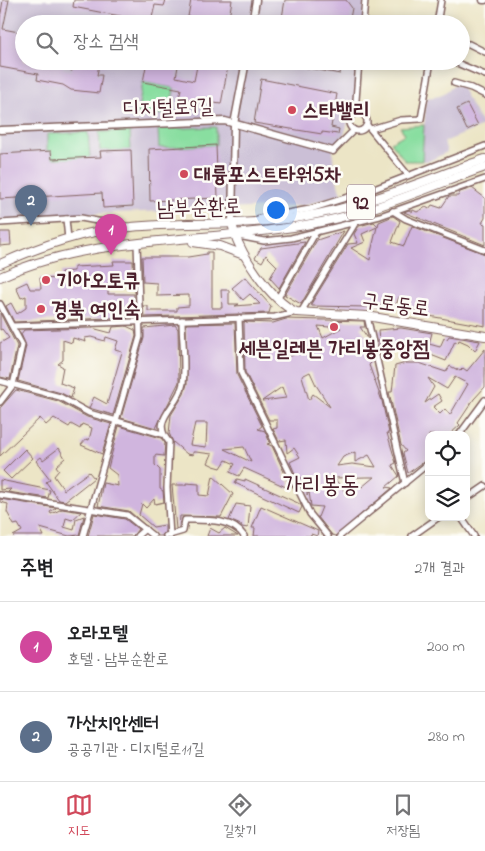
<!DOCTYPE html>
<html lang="ko">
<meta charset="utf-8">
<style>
body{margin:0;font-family:"Indie Flower","Poor Story",sans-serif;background:#f6f6f6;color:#202124}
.controls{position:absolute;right:15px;bottom:15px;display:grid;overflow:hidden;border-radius:10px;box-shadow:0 2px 12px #0003}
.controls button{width:45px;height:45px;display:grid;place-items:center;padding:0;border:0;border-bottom:1px solid #e0e0e0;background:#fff;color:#202124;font:25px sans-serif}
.you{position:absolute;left:275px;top:209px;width:18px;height:18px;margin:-12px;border:4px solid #fff;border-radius:50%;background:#1a73e8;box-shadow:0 0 0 8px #1a73e833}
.badge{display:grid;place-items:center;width:32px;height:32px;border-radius:50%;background:#d1495b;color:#fff;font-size:16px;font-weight:700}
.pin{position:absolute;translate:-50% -41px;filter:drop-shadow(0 1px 2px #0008)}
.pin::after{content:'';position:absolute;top:26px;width:18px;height:15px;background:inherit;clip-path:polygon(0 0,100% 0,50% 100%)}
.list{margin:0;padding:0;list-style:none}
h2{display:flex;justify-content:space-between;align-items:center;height:65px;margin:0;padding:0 20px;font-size:21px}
h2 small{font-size:16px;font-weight:400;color:#757577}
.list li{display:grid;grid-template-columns:32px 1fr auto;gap:15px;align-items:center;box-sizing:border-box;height:90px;padding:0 20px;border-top:1px solid #e0e0e0}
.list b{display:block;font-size:19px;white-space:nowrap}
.list p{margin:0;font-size:16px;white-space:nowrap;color:#757577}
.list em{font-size:16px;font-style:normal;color:#757577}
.icon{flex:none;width:28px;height:28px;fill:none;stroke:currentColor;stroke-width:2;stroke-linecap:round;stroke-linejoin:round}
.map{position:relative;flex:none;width:485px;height:536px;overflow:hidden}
.search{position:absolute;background:#fff;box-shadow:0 2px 12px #0003;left:15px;right:15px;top:15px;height:55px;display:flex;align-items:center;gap:12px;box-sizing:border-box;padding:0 18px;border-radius:28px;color:#757577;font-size:19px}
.sheet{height:245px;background:#fff}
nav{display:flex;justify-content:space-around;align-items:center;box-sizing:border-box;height:70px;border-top:1px solid #e0e0e0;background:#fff;font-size:14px;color:#757577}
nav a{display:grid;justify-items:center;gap:2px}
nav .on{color:#d1495b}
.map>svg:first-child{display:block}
.industrial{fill:#cbbfd6}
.green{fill:#89dea0;stroke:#6a7e66}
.building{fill:#d0b5de;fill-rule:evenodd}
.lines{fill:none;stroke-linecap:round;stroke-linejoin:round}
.minor-casing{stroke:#836461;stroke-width:8}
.tertiary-casing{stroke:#836461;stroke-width:9}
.secondary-casing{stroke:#836461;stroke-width:10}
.primary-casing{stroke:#836461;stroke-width:10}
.minor{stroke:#fff;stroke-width:5}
.tertiary{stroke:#fff;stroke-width:6}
.secondary{stroke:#fff;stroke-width:8}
.primary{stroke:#fff;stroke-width:8}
.poi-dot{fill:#d1495b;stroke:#fdfcf7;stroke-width:2}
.labels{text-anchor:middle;stroke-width:5;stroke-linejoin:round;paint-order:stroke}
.shield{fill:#fdfcf7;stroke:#806168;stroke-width:1}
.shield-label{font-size:20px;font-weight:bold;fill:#4a1f2b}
.street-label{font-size:21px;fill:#4a1f2b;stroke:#fdfcf7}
.poi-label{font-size:21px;font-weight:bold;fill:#4a1f2b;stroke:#fdfcf7;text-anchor:start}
.quarter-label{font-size:24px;fill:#4a1f2b;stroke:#fdfcf7}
</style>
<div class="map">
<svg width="485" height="536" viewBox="0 0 485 536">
<rect width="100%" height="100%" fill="#fdfcf7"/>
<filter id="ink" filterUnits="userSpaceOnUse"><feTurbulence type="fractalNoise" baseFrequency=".02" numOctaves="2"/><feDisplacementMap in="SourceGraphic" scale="10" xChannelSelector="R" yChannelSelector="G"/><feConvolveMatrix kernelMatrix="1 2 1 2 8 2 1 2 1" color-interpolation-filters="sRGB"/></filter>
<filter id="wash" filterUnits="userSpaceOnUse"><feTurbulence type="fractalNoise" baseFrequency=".0096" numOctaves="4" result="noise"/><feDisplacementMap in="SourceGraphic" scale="20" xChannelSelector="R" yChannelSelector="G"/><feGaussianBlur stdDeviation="1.12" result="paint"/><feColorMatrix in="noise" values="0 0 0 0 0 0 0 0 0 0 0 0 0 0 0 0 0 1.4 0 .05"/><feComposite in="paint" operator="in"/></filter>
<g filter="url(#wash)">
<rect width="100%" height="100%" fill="#ece5c6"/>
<g class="industrial">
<polygon points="0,0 365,0 363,24 24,24 24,61 359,61 356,97 344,135 333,151 334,170 341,194 303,206 87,214 0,221"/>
<polygon points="455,85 461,87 483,126 444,142 447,152 429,161 422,161 426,98 440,96"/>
</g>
<g class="green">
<polygon points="143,82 174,88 170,114 137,115"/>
<polygon points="424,125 422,161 405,161 391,142 405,134 400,127"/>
<polygon points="216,127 216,145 159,148 158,129"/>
<polygon points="130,131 131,150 100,151 99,132"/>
<polygon points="88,132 90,158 52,159 51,152 47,151 47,134"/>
</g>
<g id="blocks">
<g class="building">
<polygon points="3,0 9,0 3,29 24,33 24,61 64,61 63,69 72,71 73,61 105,61 105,66 99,65 97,75 102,75 99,93 71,90 63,85 37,80 38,74 0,67 0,19"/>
<polygon points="74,0 166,0 164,6 155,5 151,22 73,7"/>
<polygon points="191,0 232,0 228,24 187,22"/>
<polygon points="285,0 346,0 352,8 349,24 281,24"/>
<polygon points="147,61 179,61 176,77 194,81 198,61 229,61 221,104 179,98 181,89 143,82"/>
<polygon points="288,61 342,61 340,74 287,64"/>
<polygon points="261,79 337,94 335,105 330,104 328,115 333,116 331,127 339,129 338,134 322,132 322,134 254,123"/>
<polygon points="467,104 478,125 467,130 457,109"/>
<polygon points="216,145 218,198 150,201 149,149"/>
<polygon points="131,150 133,206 103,208 102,193 0,199 0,154 51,151 52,159 101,157 100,151"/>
<polygon points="472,188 485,198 485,218 482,223 485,224 485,245 404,212 409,210 412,212 413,210 417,212 426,207 429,209 432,205 441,208 449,196 458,196 460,192"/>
<path d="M393 216 400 221 392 242 404 246 412 226 485 254V326L418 314V311L405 308 408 301 399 297 396 305 389 302 387 306 370 303 368 307 312 306 311 304 348 244 358 243 354 234 359 226 374 222 378 226 379 222ZM377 227 371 252 370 260 351 248 365 242 362 234Z"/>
<polygon points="344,231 301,304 285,295 317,240"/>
<polygon points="0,232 10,232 11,245 0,246"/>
<polygon points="305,242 279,288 270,278 277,266 266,255 262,262 255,258 261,248"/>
<polygon points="207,252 212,252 212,308 222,308 221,290 229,290 229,304 239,304 235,306 260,304 250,294 243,300 232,288 245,277 271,306 269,313 144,317 143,306 148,306 148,311 177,311 177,307 189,306 189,295 157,296 157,283 143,282 142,257 188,257 207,254"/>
<polygon points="113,261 133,261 134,282 108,283 108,294 134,294 133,317 14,322 6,306 11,303 17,314 26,308 26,296 21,298 16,287 27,282 30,289 41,289 40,278 61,279 61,272 74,271 74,267 114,265"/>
<polygon points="0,313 17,346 10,379 0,377 0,343 9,338 2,329 0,330"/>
<path d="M286 319 364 321 365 327H360L367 337 366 348 369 346 373 361 369 365 382 401 389 433H387L396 463 392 465 399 476 386 487 392 488 336 536 332 535 318 517 322 507 311 506 309 492 307 495V481L296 476 290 462 300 457 294 448 287 453 286 440 279 441 273 429 277 428V420H269L245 372 244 322 273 323ZM318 326 341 328 323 338ZM295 342 299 352 291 356H283L280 346ZM310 372 316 385 330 407 313 394 309 400 302 376ZM282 387 286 398 262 401ZM355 452V462L369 455 376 467 352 464 337 466 343 457ZM366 477H374L362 487 356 483 346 493 334 478Z"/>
<path d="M235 323 237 375 262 426 258 429 265 431 270 443 267 444 272 446 285 474 284 477 290 483 288 488 244 468 239 476 230 472 235 464 226 460 221 468 214 466 208 463 212 454 196 452H193V455L187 454 173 442 169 433 171 415 184 394 187 384 186 324ZM195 423H207L206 447 190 445ZM244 447 251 462 224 449Z"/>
<polygon points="175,325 178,329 179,382 156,428 121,418 144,338 144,328"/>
<polygon points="126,326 135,330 136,336 113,415 89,408 94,397 107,404 122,352 115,350 118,341 106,337 105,341 91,337 85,338 86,342 73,338 72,343 63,340 63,360 58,364 63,367 60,383 74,388 71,398 61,393 18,381 26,346 21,334 24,330 92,328 111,333 113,327"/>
<polygon points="401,328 432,333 429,344 440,347 444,338 447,339 449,336 480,341 475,351 468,344 459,340 458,343 455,341 446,361 413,348 411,353 402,353 400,349 385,348 386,353 380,353 378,330"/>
<path d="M485 349V387L474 399 458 423 460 425 449 435H429V458L408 473 403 453 406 451 401 445 389 392H392L395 366 406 363H419L446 372 450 366 460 371 463 368 467 371ZM455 377 468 384 450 415 445 409 440 414 433 407 442 401 438 394 425 403 434 387 428 378 447 389Z"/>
<polygon points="16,390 58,401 87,417 111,424 102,454 81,445 86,439 89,440 92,428 82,424 80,429 71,424 69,427 54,418 46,425 40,418 0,456 0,408"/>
<polygon points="119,426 161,438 165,443 164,456 155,455 155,465 160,470 160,489 163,491 164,502 155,504 154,499 146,508 142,504 139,515 153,527 165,525 165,532 162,536 157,536 129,511 98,506 103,483 118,486 117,475 108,468"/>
<polygon points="59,448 65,458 56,466 59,470 54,476 64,490 89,472 94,478 65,501 59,500 46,482 50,479 36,461 41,457 43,460"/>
<polygon points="25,449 33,458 11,479 3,471"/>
<polygon points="213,476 233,494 221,517 180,516 179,528 176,529 172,485 186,485 186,483 199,484 199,495 209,496"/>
<polygon points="237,479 245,481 245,479 300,504 302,507 299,513 235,483"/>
<polygon points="0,480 50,490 48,498 8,492 11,489 0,490"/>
<polygon points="0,499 56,508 50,512 51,514 62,509 81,512 72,520 66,518 64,527 74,530 76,519 84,516 79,535 69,536 40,528 44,536 13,536 22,531 18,524 14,525 7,512 8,504 0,502"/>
<polygon points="236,504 250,506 248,528 242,527 241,525 229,520"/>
<polygon points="261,506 318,531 317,536 311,534 310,536 254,536 255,528 252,528"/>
<polygon points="94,514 125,519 138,529 133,536 88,536"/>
<polygon points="210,528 219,533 225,528 238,536 207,536"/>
</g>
</g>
</g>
<g filter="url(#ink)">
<use href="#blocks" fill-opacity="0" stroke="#836461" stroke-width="1"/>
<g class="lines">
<g class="minor-casing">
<g id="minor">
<polyline points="363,24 365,0"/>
<polyline points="437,24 441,0"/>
<polyline points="469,44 485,52"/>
<polyline points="457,63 485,75"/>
<polyline points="454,83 471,88 485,95"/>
<circle cx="358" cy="122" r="9"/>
<polyline points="355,113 359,61"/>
<polyline points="367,125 408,175"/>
<polyline points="371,129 401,120 421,119 431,61"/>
<polyline points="333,151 354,130"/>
<polyline points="393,211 406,219 485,250"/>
<polyline points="260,218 310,209 374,189 485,146"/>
<polyline points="66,219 68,239"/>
<polyline points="0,223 81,218 124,226"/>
<polyline points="238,236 264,241 291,238 380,216 485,179"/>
<polyline points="278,298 316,232"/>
<polyline points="0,304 22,345 13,385 0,402"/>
<polyline points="301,312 356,222"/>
<polyline points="367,316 405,483"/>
<polyline points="239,318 241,373 310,514 328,536"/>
<polyline points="13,326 275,317 296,312"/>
<polyline points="0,381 60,397 89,413 162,434"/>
<polyline points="459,435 485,400"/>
<polyline points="0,495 127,515 153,536"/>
<polyline points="466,499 485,486"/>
<polyline points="461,517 474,536"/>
<polyline points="83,536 140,337 137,243"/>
<polyline points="137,536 145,529"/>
<path d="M166 536 183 531 185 520C205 520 232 518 244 536"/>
<path d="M170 536 167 488 169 442C149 419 179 407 183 383 186 364 182 340 182 320"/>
<polyline points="340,536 429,463"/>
<polyline points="412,536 439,517"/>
</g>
</g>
<g class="tertiary-casing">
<g id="tertiary">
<polyline points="483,0 485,0"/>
<polyline points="252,24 256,0"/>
<polyline points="0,130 225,121 333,151"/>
<polyline points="232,223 234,124 246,61"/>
</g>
</g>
<g class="secondary-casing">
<path id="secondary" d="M232 223C237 251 270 300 296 312L367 316 485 336"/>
</g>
<g class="primary-casing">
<g id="primary">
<polyline points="193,242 220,246 244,255"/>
<path d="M0 264C41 246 85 230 131 227 187 222 244 226 301 217 364 207 425 180 485 159"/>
<path d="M0 277C95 234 204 243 305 225 367 215 426 188 485 167"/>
</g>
</g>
<use href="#minor" class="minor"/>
<use href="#tertiary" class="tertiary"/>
<use href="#secondary" class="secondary"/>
<use href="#primary" class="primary"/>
</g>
</g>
<g class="poi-dot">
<circle cx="292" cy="110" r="5"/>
<circle cx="184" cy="174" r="5"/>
<circle cx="46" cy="280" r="5"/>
<circle cx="41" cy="309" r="5"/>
<circle cx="334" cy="327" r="5"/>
</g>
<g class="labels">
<rect class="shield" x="347" y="184.5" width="28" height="35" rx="4"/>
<g class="shield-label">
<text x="361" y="209">92</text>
</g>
<g class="street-label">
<text transform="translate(168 107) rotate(-2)" y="7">디지털로9길</text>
<text transform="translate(199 207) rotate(-2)" y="7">남부순환로</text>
<text transform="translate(396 304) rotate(8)" y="7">구로동로</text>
</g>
<g class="poi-label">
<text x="302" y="117">스타밸리</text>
<text x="194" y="181">대륭포스트타워5차</text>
<text x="56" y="287">기아오토큐</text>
<text x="51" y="316">경북 여인숙</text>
<text x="334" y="355" text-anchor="middle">세븐일레븐 가리봉중앙점</text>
</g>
<g class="quarter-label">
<text x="321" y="492">가리봉동</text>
</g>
</g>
</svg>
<div class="controls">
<button><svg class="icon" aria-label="locate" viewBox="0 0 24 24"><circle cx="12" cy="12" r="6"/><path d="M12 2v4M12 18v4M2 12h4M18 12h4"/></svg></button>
<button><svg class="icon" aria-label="layers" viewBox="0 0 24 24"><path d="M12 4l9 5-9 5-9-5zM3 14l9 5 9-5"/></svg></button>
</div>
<div class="you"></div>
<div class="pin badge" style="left:111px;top:255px;background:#d1479c">1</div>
<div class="pin badge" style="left:31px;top:226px;background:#5c6f8a">2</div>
<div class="search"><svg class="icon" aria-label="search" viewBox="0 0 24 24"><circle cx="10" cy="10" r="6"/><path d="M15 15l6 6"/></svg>장소 검색</div>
</div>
<section class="sheet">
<h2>주변<small>2개 결과</small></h2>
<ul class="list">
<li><span class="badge" style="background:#d1479c">1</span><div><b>오라모텔</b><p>호텔 · 남부순환로</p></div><em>200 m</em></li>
<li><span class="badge" style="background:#5c6f8a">2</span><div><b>가산치안센터</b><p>공공기관 · 디지털로11길</p></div><em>280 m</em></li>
</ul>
</section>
<nav>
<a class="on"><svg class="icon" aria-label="map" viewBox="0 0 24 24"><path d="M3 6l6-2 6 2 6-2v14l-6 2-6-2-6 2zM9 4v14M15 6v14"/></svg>지도</a>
<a><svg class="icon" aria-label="directions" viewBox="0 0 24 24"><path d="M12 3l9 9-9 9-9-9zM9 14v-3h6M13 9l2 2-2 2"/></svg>길찾기</a>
<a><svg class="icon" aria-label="saved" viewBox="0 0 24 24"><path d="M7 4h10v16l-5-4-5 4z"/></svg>저장됨</a>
</nav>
